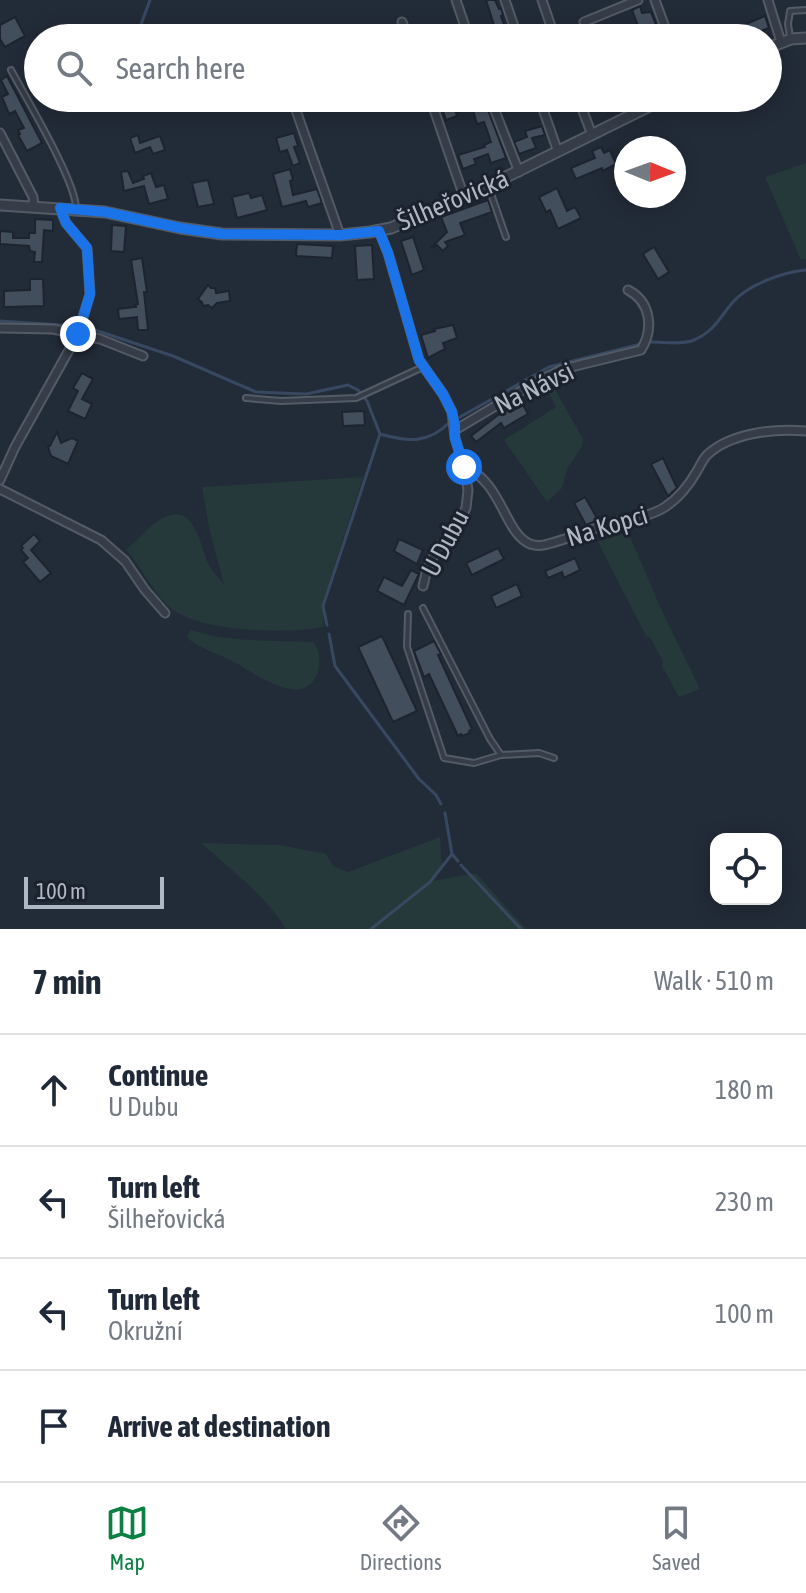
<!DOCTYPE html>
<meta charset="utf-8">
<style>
body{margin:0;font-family:"Asap Condensed",sans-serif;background:#f2f2f3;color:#1f2937}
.controls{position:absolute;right:24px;bottom:24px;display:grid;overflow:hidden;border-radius:16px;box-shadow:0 4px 20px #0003}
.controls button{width:72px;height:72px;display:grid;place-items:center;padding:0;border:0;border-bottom:2px solid #e0e1e3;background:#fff;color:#1f2937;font:40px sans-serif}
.compass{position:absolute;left:614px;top:136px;width:72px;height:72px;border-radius:50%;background:#fff;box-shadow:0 4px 20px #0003;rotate:91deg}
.scale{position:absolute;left:24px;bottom:20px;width:140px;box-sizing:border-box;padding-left:8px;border:4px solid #b0b8c5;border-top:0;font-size:22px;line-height:28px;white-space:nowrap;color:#b0b8c5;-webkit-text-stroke:6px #1b222d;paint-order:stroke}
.stop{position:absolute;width:24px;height:24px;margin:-18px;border:6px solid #1a73e8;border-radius:50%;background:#fff}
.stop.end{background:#1a73e8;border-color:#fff;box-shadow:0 2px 8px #0008}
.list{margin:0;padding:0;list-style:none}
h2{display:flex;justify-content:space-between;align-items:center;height:104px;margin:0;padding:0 32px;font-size:34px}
h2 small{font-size:26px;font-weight:400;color:#747a83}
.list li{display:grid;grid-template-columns:52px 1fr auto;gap:24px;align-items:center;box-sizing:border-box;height:112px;padding:0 32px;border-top:2px solid #e0e1e3}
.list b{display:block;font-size:30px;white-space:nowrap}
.list p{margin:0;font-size:26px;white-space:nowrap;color:#747a83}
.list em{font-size:26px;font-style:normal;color:#747a83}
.icon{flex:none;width:44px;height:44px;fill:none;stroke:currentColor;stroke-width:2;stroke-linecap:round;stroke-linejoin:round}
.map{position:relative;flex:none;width:806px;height:929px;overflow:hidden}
.search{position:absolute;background:#fff;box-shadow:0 4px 20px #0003;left:24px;right:24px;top:24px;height:88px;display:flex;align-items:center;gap:20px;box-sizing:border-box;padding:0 28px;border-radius:44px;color:#747a83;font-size:30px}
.sheet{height:552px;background:#fff}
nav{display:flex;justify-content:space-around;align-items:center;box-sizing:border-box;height:112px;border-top:2px solid #e0e1e3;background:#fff;font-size:22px;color:#747a83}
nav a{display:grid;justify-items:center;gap:4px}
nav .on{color:#0b8043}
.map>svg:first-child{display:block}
.green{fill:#25383a}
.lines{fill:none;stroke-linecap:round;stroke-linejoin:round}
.stream{stroke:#384861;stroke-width:3}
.building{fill:#434e5d;stroke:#1d242f;stroke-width:2}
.service-casing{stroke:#535b66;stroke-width:8}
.minor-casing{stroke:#535b66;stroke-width:11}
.tertiary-casing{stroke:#535b66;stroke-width:13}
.service{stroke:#363d48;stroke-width:4}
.minor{stroke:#363d48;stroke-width:7}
.tertiary{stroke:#363d48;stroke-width:9}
.route{stroke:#1a73e8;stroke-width:10}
.labels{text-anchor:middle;stroke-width:6;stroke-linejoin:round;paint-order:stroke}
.street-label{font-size:26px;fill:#b0b8c5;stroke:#1b222d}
</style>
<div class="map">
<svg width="806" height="929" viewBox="0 0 806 929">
<rect width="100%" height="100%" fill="#222b38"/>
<g class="green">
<polygon points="806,163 806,259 801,260 765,177"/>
<polygon points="551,382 583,439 582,446 567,469 562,488 547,502 504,440 556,407 544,385"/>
<path d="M363 477 323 601 324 627C287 634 195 633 167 605 151 588 141 567 126 550 139 539 154 519 171 515 196 508 201 549 209 565 213 572 219 579 224 585L209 527 202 487Z"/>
<polygon points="628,532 662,611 700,689 679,697 662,666 663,662 650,637 646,636 598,542"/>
<path d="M190 630 218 637 249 640 313 642C320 650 321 661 318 672 304 712 254 672 232 661 216 653 201 649 187 638Z"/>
<path d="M440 837 442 865 433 881 476 873 526 929H286C265 895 230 869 201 843L280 845 326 854 333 866 348 872Z"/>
</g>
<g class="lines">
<g class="stream">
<polyline points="136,38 150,0"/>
<polyline points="93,110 102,98"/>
<polyline points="0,321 77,326"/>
<path d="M86 327 173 356 256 392 306 394 348 385 358 390 367 401 380 434C408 442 428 444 450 422"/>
<path d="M651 342C664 342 682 345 694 340 715 331 719 318 733 302 749 284 784 272 806 270"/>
<polyline points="460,417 549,367 641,344"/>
<polyline points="327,625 323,606 380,434"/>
<polyline points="329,634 335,666 419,779 436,795 441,804"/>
<polyline points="445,813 452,854 458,861"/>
<polyline points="461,865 521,929"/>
<polyline points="371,929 430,882 452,854"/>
</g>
</g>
<g class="building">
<polygon points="486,0 495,0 499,9 501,8 503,15 501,16 508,36 495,38 491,27 494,26 493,22"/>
<polygon points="640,6 642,13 651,12 656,25 640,31 632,10"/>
<polygon points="765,16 769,28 743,38 713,38"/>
<polygon points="15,17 25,36 5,47 0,39 0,25"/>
<polygon points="7,76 42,143 27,151 18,135 20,134 18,130 24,128 15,111 9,114 2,97 8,94 1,80"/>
<polygon points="438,98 453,98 455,104 471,98 479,98 480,100 484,99 506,158 491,163 488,154 474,159 476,164 463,169 458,155 485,147 484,145 491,142 484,122 477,124 472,107 456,113 457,116 446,120"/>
<polygon points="542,126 545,135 532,138 536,148 519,154 514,142 527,137 525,131"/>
<polygon points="294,133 298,146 294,147 300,163 293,166 287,150 280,152 276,138"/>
<polygon points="138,135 140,143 160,136 165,150 153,154 150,147 135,153 130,138"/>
<polygon points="601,147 604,153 610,150 616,164 603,171 602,168 576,179 571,168 595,158 592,151"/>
<polygon points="290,169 293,180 290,181 293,195 317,189 322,203 308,207 306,201 282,207 273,174"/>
<polygon points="128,171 133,183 144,179 143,176 151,173 156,187 164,185 168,199 149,204 144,186 124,191 121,172"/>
<polygon points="208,180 214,204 198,207 192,183"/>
<polygon points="557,188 567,211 575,207 581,218 558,229 550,210 546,212 539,197"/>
<polygon points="249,193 251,198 262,195 267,210 237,218 232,197"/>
<polygon points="488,200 492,212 460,223 465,235 445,242 448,246 443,251 437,245 431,248 447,232 441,217"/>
<polygon points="35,219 53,220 53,231 44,230 42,262 34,262 35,252 30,251 29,246 0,244 0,231 13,232 13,238 29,238 29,233 35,233"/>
<polygon points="112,225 126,226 124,252 111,251"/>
<polygon points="413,237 424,270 412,275 401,241"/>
<polygon points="297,244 333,246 332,258 296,256"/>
<polygon points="372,245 374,279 357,280 355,246"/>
<polygon points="654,247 669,272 658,279 643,254"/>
<polygon points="142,258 147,292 144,292 148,330 138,330 137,317 119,319 118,309 136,307 135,305 138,304 131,260"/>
<polygon points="30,279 43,279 44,306 4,307 4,291 30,290"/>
<polygon points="208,285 211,288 215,288 216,293 229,291 230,301 217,303 212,308 208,305 203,306 202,302 198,299"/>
<polygon points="453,325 457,338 443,343 445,349 428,358 421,335 435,331 434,329"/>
<polygon points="82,373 93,379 82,399 92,404 85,419 68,411 78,391 73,388"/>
<polygon points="523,405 528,414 519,419 504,428 501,423 476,442 471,436 498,415 509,409 510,412"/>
<polygon points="364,411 365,425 343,426 342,412"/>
<polygon points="57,432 61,443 72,438 78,441 68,464 51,456 48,447 50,446"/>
<polygon points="663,458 677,488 668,496 651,464"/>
<polygon points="585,497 598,520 586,525 574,503"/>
<polygon points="34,534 40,541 31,550 51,573 40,582 23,562 28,558 21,550 23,548 21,546"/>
<polygon points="399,539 423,550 417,564 394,551"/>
<polygon points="498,548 504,559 472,575 466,563"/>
<polygon points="575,558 580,570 564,578 562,572 548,578 545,571"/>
<polygon points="411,570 419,574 404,605 377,591 384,577 402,586"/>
<polygon points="517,584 522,596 496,608 491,596"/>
<polygon points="382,636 417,711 393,722 358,647"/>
<polygon points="434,641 441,654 438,655 472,729 469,731 470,733 462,736 461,734 458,736 429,674 424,677 414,651"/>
</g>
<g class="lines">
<g class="service-casing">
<g id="service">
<polyline points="790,37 788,24 790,11 806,10"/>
<path d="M11 70C26 98 77 183 76 209"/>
<polyline points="489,188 506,237"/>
<polyline points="246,398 281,401 356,398 423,367"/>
<polyline points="423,608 490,739 501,755 539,753 554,758"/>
<polyline points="408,614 407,647 444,758 474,763 501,755"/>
</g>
</g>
<g class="minor-casing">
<g id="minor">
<polyline points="456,0 469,38"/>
<polyline points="505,0 518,38"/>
<polyline points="542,0 555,38"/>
<polyline points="655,0 669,38"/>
<polyline points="768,0 781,42"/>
<polyline points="402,22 408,38"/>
<polyline points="584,22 638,0"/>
<polyline points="430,98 464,197"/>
<polyline points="490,98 519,172"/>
<polyline points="539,98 558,152"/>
<polyline points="578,98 592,135"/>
<polyline points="292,99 340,235"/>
<polyline points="0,133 33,197 34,207"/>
<polyline points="379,231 388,253 419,360 443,394 452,412 455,438 465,471 468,490 466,508 457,527 438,548 427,569 423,586"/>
<polyline points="0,328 53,329 100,339 143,356"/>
<path d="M455 430 536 382 563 369 641 350C654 329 651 302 628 290"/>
<path d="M464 467C502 481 504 533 530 544 536 546 542 546 548 544 568 539 586 531 606 525 625 519 648 518 665 507 679 498 689 485 697 471 700 466 703 459 707 455 730 433 775 428 806 431"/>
<polyline points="0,480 15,447 78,334 90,294 87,248 66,223 60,208"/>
<polyline points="0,489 101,540 125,561 145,590 165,613"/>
</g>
</g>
<g class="tertiary-casing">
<g id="tertiary">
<polyline points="768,48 791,39 806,38"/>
<polyline points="0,205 105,212 180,228 222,234 340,235 370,232 391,228 488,186 666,98"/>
</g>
</g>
<use href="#service" class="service"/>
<use href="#minor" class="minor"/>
<use href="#tertiary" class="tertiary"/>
</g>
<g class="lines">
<polyline class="route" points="78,334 90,294 87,248 66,223 60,208 105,212 180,228 222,234 340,235 379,231 388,253 419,360 443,394 452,412 455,425 455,438 464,467"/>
</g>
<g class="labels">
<g class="street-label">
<text transform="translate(453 200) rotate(-23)" y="9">Šilheřovická</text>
<text transform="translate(534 388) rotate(-26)" y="9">Na Návsi</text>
<text transform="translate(607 526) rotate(-17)" y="9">Na Kopci</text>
<text transform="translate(445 543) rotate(-62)" y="9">U Dubu</text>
</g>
</g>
</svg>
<div class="controls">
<button><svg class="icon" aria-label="locate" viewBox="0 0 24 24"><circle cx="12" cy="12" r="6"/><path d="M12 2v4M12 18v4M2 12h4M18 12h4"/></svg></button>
</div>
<svg class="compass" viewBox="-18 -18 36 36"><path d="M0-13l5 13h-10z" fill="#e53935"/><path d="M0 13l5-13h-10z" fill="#747a83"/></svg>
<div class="scale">100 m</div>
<div class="stop" style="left:464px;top:467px"></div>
<div class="stop end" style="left:78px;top:334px"></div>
<div class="search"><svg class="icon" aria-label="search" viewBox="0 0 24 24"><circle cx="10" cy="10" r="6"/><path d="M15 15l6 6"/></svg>Search here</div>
</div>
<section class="sheet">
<h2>7 min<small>Walk · 510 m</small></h2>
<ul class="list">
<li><svg class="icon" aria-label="ahead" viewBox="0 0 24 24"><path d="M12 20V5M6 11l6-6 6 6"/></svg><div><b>Continue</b><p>U Dubu</p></div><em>180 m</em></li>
<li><svg class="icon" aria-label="left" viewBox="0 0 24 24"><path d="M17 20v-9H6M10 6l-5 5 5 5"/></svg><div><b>Turn left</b><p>Šilheřovická</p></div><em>230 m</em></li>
<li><svg class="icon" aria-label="left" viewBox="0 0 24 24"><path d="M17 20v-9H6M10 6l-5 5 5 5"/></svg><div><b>Turn left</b><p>Okružní</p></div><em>100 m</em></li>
<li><svg class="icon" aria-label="arrive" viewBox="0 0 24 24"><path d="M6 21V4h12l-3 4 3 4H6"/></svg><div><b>Arrive at destination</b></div></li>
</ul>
</section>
<nav>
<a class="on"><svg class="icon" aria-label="map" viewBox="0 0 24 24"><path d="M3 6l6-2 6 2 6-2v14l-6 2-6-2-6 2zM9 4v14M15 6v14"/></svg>Map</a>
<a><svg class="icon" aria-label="directions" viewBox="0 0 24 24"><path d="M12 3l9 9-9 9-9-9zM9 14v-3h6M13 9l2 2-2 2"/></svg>Directions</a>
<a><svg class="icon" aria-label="saved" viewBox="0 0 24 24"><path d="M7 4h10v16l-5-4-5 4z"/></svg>Saved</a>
</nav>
